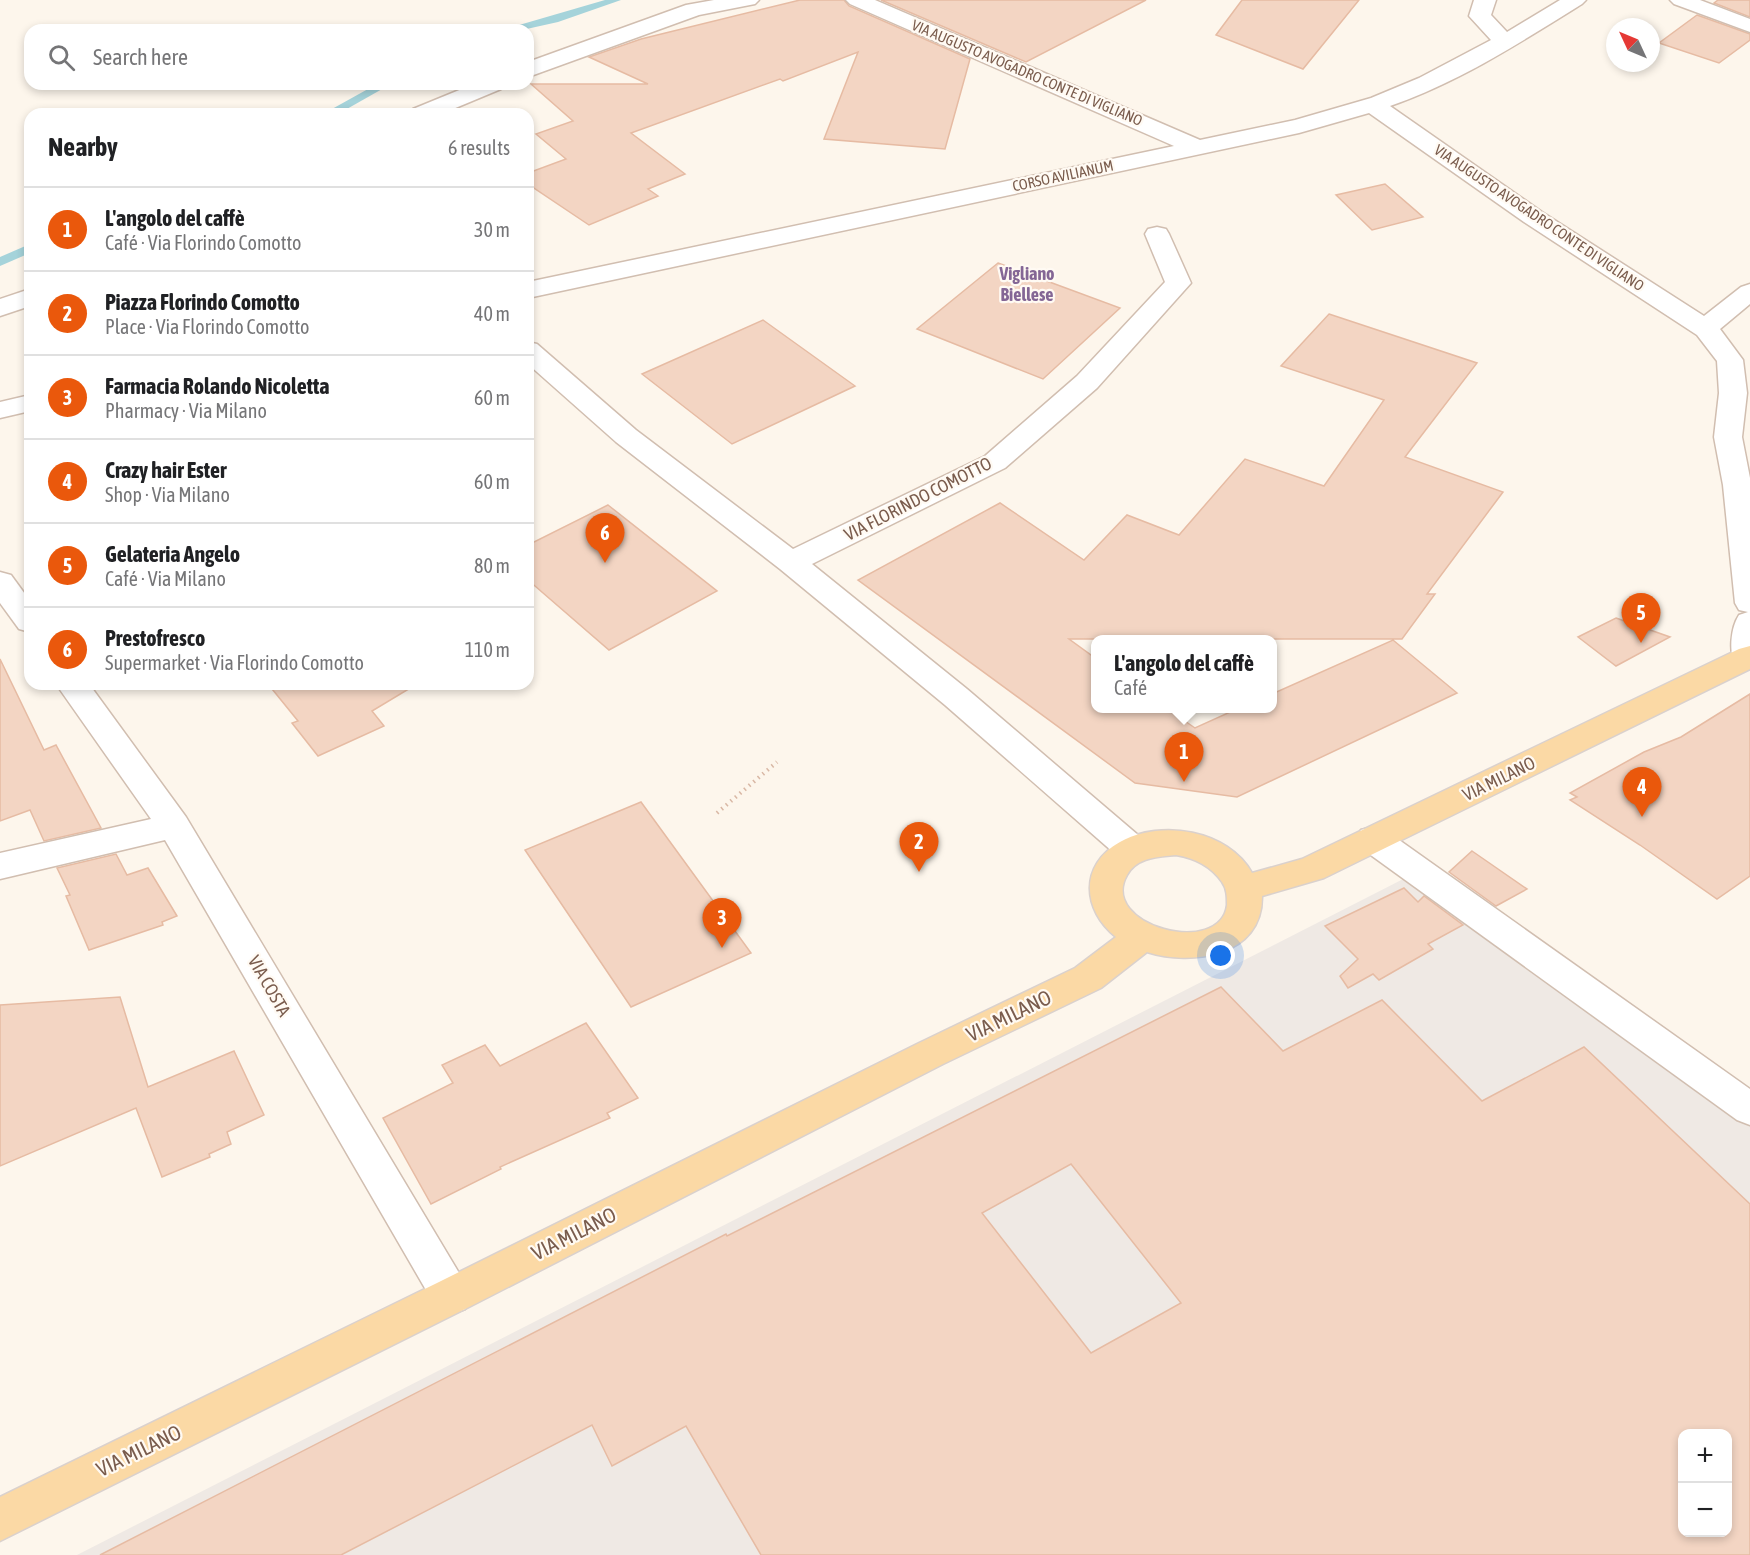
<!DOCTYPE html>
<meta charset="utf-8">
<style>
body{margin:0;font-family:"Asap Condensed",sans-serif;background:#f6f6f6;color:#202124}
.controls{position:absolute;right:18px;bottom:18px;display:grid;overflow:hidden;border-radius:12px;box-shadow:0 3px 9px #0003}
.controls button{width:54px;height:54px;display:grid;place-items:center;padding:0;border:0;border-bottom:2px solid #e0e0e0;background:#fff;color:#202124;font:30px sans-serif}
.compass{position:absolute;left:1606px;top:18px;width:54px;height:54px;border-radius:50%;background:#fff;box-shadow:0 3px 9px #0003;rotate:314deg}
.you{position:absolute;left:1221px;top:956px;width:21px;height:21px;margin:-15px;border:4px solid #fff;border-radius:50%;background:#1a73e8;box-shadow:0 0 0 9px #1a73e833}
.badge{display:grid;place-items:center;width:39px;height:39px;border-radius:50%;background:#ea580c;color:#fff;font-size:20px;font-weight:700}
.pin{position:absolute;translate:-50% -50px;filter:drop-shadow(0 2px 3px #0008)}
.pin::after{content:'';position:absolute;top:32px;width:21px;height:18px;background:inherit;clip-path:polygon(0 0,100% 0,50% 100%)}
.popup{position:absolute;left:1091px;top:635px;width:186px;height:78px;box-sizing:border-box;display:grid;place-content:center;border-radius:12px;background:#fff;filter:drop-shadow(0 2px 4px #0005);font-size:20px;white-space:nowrap;color:#757577}
.popup b{font-size:22px;color:#202124}
.popup::after{content:'';position:absolute;left:50%;top:100%;margin-left:-12px;border:12px solid transparent;border-top-color:#fff}
.list{margin:0;padding:0;list-style:none}
h2{display:flex;justify-content:space-between;align-items:center;height:78px;margin:0;padding:0 24px;font-size:26px}
h2 small{font-size:20px;font-weight:400;color:#757577}
.list li{display:grid;grid-template-columns:39px 1fr auto;gap:18px;align-items:center;box-sizing:border-box;height:84px;padding:0 24px;border-top:2px solid #e0e0e0}
.list b{display:block;font-size:22px;white-space:nowrap}
.list p{margin:0;font-size:20px;white-space:nowrap;color:#757577}
.list em{font-size:20px;font-style:normal;color:#757577}
.icon{flex:none;width:33px;height:33px;fill:none;stroke:currentColor;stroke-width:2;stroke-linecap:round;stroke-linejoin:round}
.map{position:relative;flex:none;width:1750px;height:1555px;overflow:hidden}
.search{position:absolute;background:#fff;box-shadow:0 3px 9px #0003;left:24px;top:24px;width:510px;height:66px;display:flex;align-items:center;gap:15px;box-sizing:border-box;padding:0 21px;border-radius:18px;color:#757577;font-size:22px}
.panel{position:absolute;background:#fff;box-shadow:0 3px 9px #0003;left:24px;top:108px;width:510px;height:582px;border-radius:18px}
.map>svg:first-child{display:block}
.industrial{fill:#efe9e4;fill-rule:evenodd}
.lines{fill:none;stroke-linecap:round;stroke-linejoin:round}
.stream{fill:#a5d3da;fill-rule:evenodd}
.building{fill:#f3d5c3;stroke:#e6bba3;stroke-width:1.5;fill-rule:evenodd}
.minor-casing{stroke:#d1beb0;stroke-width:3}
.major-casing{stroke:#dad1cd;stroke-width:3}
.path{stroke:#d9b8a5;stroke-width:4;stroke-dasharray:1.5 4.5;stroke-linecap:butt}
.minor{fill:#fff;fill-rule:evenodd}
.major{fill:#fbd9a5;fill-rule:evenodd}
.labels{text-anchor:middle;stroke-width:4.5;stroke-linejoin:round;paint-order:stroke}
.far-street-label{font-size:15px;fill:#7a5c4d;stroke:#fffaf3}
.far-quarter-label{font-size:18px;font-weight:bold;fill:#846695;stroke:#fffaf3}
.street-label{font-size:18px;fill:#7a5c4d;stroke:#fffaf3}
.near-street-label{font-size:21px;fill:#7a5c4d;stroke:#fffaf3}
</style>
<div class="map">
<svg width="1750" height="1555" viewBox="0 0 1750 1555">
<rect width="100%" height="100%" fill="#fdf6ec"/>
<path class="industrial" d="M1415 873 1750 1115V1555H77ZM1682 1434H1728V1532H1682Z"/>
<g class="lines">
<g class="stream">
<polygon points="605,0 621,0 558,22 522,30 502,30"/>
<polygon points="377,84 391,84 338,114 323,114"/>
<polygon points="30,244 30,253 0,266 0,257"/>
</g>
</g>
<g class="building">
<polygon points="800,0 844,0 849,6 970,59 945,149 824,139 858,52 783,81 780,79 631,133 685,174 648,189 658,196 589,225 528,184 528,173 566,159 536,134 573,121 531,84 648,84 589,57 641,39"/>
<polygon points="881,0 1146,0 1026,62"/>
<polygon points="1242,0 1359,0 1303,69 1216,35"/>
<polygon points="1718,0 1750,0 1750,17 1714,3"/>
<polygon points="1697,15 1750,34 1750,40 1719,63 1659,43"/>
<polygon points="1385,184 1423,217 1372,230 1336,195"/>
<polygon points="998,263 1120,308 1043,379 917,329"/>
<polygon points="1329,314 1477,363 1405,457 1503,492 1427,594 1435,594 1402,639 1069,639 1095,658 1095,708 1166,708 1195,728 1239,708 1272,708 1272,694 1393,640 1457,693 1237,797 1135,783 858,580 1000,503 1084,560 1127,515 1179,535 1245,459 1324,486 1384,400 1281,366"/>
<polygon points="763,320 855,386 732,444 642,374"/>
<polygon points="608,505 717,591 609,650 528,580 528,545"/>
<polygon points="1616,618 1670,637 1616,666 1578,637"/>
<polygon points="0,659 44,750 56,745 101,828 44,841 30,810 0,821"/>
<polygon points="268,684 417,684 372,711 384,726 318,756 292,723 298,721"/>
<polygon points="1750,694 1750,876 1717,899 1640,845 1570,800 1577,797 1570,793 1644,752 1681,737"/>
<polygon points="641,802 751,953 631,1007 525,850"/>
<polygon points="1472,851 1527,889 1496,906 1449,872"/>
<polygon points="116,854 127,875 148,868 177,916 162,922 163,925 89,950 66,896 70,895 57,868"/>
<polygon points="1404,888 1418,902 1424,896 1463,925 1428,944 1433,949 1379,980 1373,974 1348,988 1340,976 1358,959 1325,926"/>
<path d="M1221 987 1283 1051 1382 1000 1482 1101 1584 1047 1750 1204V1555H761L686 1426 612 1466 592 1425 341 1555H100L726 1234 727 1236ZM1071 1164 1181 1303 1091 1353 982 1213ZM1683 1434H1728V1533H1683Z"/>
<polygon points="120,997 148,1087 234,1051 264,1115 227,1132 231,1144 209,1154 210,1157 162,1177 136,1108 0,1166 0,1005"/>
<polygon points="586,1023 638,1098 607,1113 610,1118 500,1167 501,1169 431,1204 383,1118 453,1083 442,1065 485,1045 500,1066"/>
</g>
<g class="lines">
<g class="minor-casing">
<g id="minor">
<polygon points="714,0 759,0 755,4 699,15 528,77 528,62 686,5"/>
<path d="M846 0H875L1200 140 1295 120 1371 98 1419 78 1491 40 1469 16 1474 0H1496L1491 15 1507 32 1560 0H1586L1582 4C1521 42 1459 82 1390 106L1542 212 1704 316 1741 287 1750 284V304L1720 329 1743 360 1747 393 1742 437 1750 478V669L1736 665C1728 653 1731 627 1739 615L1748 612 1739 610 1735 603 1723 485 1714 437 1719 393 1717 361 1697 335 1524 222 1369 113 1299 133 528 298V282L1174 146 850 4Z"/>
<polygon points="1670,0 1700,0 1750,19 1750,32 1674,4"/>
<polygon points="474,84 504,84 501,89 441,114 410,114 413,109"/>
<polygon points="1157,227 1166,229 1169,234 1191,283 1097,388 1005,468 812,564 967,689 1145,841 1150,850 1145,859 1133,862 1121,859 945,705 780,569 616,442 528,364 528,342 537,344 636,430 793,549 985,456 1077,376 1165,282 1145,234 1148,229"/>
<polygon points="30,289 30,306 0,316 0,299"/>
<polygon points="30,395 30,411 0,418 0,402"/>
<polygon points="0,572 11,575 30,601 30,632 19,629 0,603"/>
<polygon points="56,684 89,684 186,817 465,1283 471,1296 465,1309 451,1314 437,1309 165,840 0,879 0,853 151,819"/>
<polygon points="1373,827 1385,830 1750,1089 1750,1125 1737,1120 1361,848 1356,839 1361,830"/>
</g>
</g>
<g class="major-casing">
<path id="major" d="M1750 646V669L1324 878 1262 896C1263 957 1191 966 1147 952L1101 988 943 1064 465 1309 0 1541V1497L437 1283 917 1044 1075 968 1116 937C1082 910 1079 865 1120 842 1161 819 1228 830 1252 873L1302 859 1739 649ZM1176 855C1195 858 1211 866 1222 882 1227 889 1227 897 1227 905 1221 958 1098 926 1127 875 1137 857 1158 857 1176 855Z"/>
</g>
<polyline class="path" points="717,813 777,762"/>
<use href="#minor" class="minor"/>
<use href="#major" class="major"/>
</g>
<g class="labels">
<g class="far-street-label">
<text transform="translate(1027 73) rotate(23)" y="5">VIA AUGUSTO AVOGADRO CONTE DI VIGLIANO</text>
<text transform="translate(1063 176) rotate(-12)" y="5">CORSO AVILIANUM</text>
<text transform="translate(1539 218) rotate(34)" y="5">VIA AUGUSTO AVOGADRO CONTE DI VIGLIANO</text>
</g>
<g class="far-quarter-label">
<text x="1027" y="280">Vigliano<tspan x="1027" dy="21">Biellese</tspan></text>
</g>
<g class="street-label">
<text transform="translate(918 499) rotate(-27)" y="6">VIA FLORINDO COMOTTO</text>
<text transform="translate(1499 779) rotate(-26)" y="6">VIA MILANO</text>
<text transform="translate(269 986) rotate(60)" y="6">VIA COSTA</text>
</g>
<g class="near-street-label">
<text transform="translate(1009 1016) rotate(-26)" y="7">VIA MILANO</text>
<text transform="translate(574 1234) rotate(-27)" y="7">VIA MILANO</text>
<text transform="translate(139 1451) rotate(-26)" y="7">VIA MILANO</text>
</g>
</g>
</svg>
<div class="controls">
<button>+</button>
<button>−</button>
</div>
<svg class="compass" viewBox="-18 -18 36 36"><path d="M0-13l5 13h-10z" fill="#e53935"/><path d="M0 13l5-13h-10z" fill="#757577"/></svg>
<div class="you"></div>
<div class="pin badge" style="left:1184px;top:782px">1</div>
<div class="popup"><b>L'angolo del caffè</b>Café</div>
<div class="pin badge" style="left:919px;top:872px">2</div>
<div class="pin badge" style="left:722px;top:948px">3</div>
<div class="pin badge" style="left:1642px;top:817px">4</div>
<div class="pin badge" style="left:1641px;top:643px">5</div>
<div class="pin badge" style="left:605px;top:563px">6</div>
<div class="search"><svg class="icon" aria-label="search" viewBox="0 0 24 24"><circle cx="10" cy="10" r="6"/><path d="M15 15l6 6"/></svg>Search here</div>
<section class="panel">
<h2>Nearby<small>6 results</small></h2>
<ul class="list">
<li><span class="badge">1</span><div><b>L'angolo del caffè</b><p>Café · Via Florindo Comotto</p></div><em>30 m</em></li>
<li><span class="badge">2</span><div><b>Piazza Florindo Comotto</b><p>Place · Via Florindo Comotto</p></div><em>40 m</em></li>
<li><span class="badge">3</span><div><b>Farmacia Rolando Nicoletta</b><p>Pharmacy · Via Milano</p></div><em>60 m</em></li>
<li><span class="badge">4</span><div><b>Crazy hair Ester</b><p>Shop · Via Milano</p></div><em>60 m</em></li>
<li><span class="badge">5</span><div><b>Gelateria Angelo</b><p>Café · Via Milano</p></div><em>80 m</em></li>
<li><span class="badge">6</span><div><b>Prestofresco</b><p>Supermarket · Via Florindo Comotto</p></div><em>110 m</em></li>
</ul>
</section>
</div>
